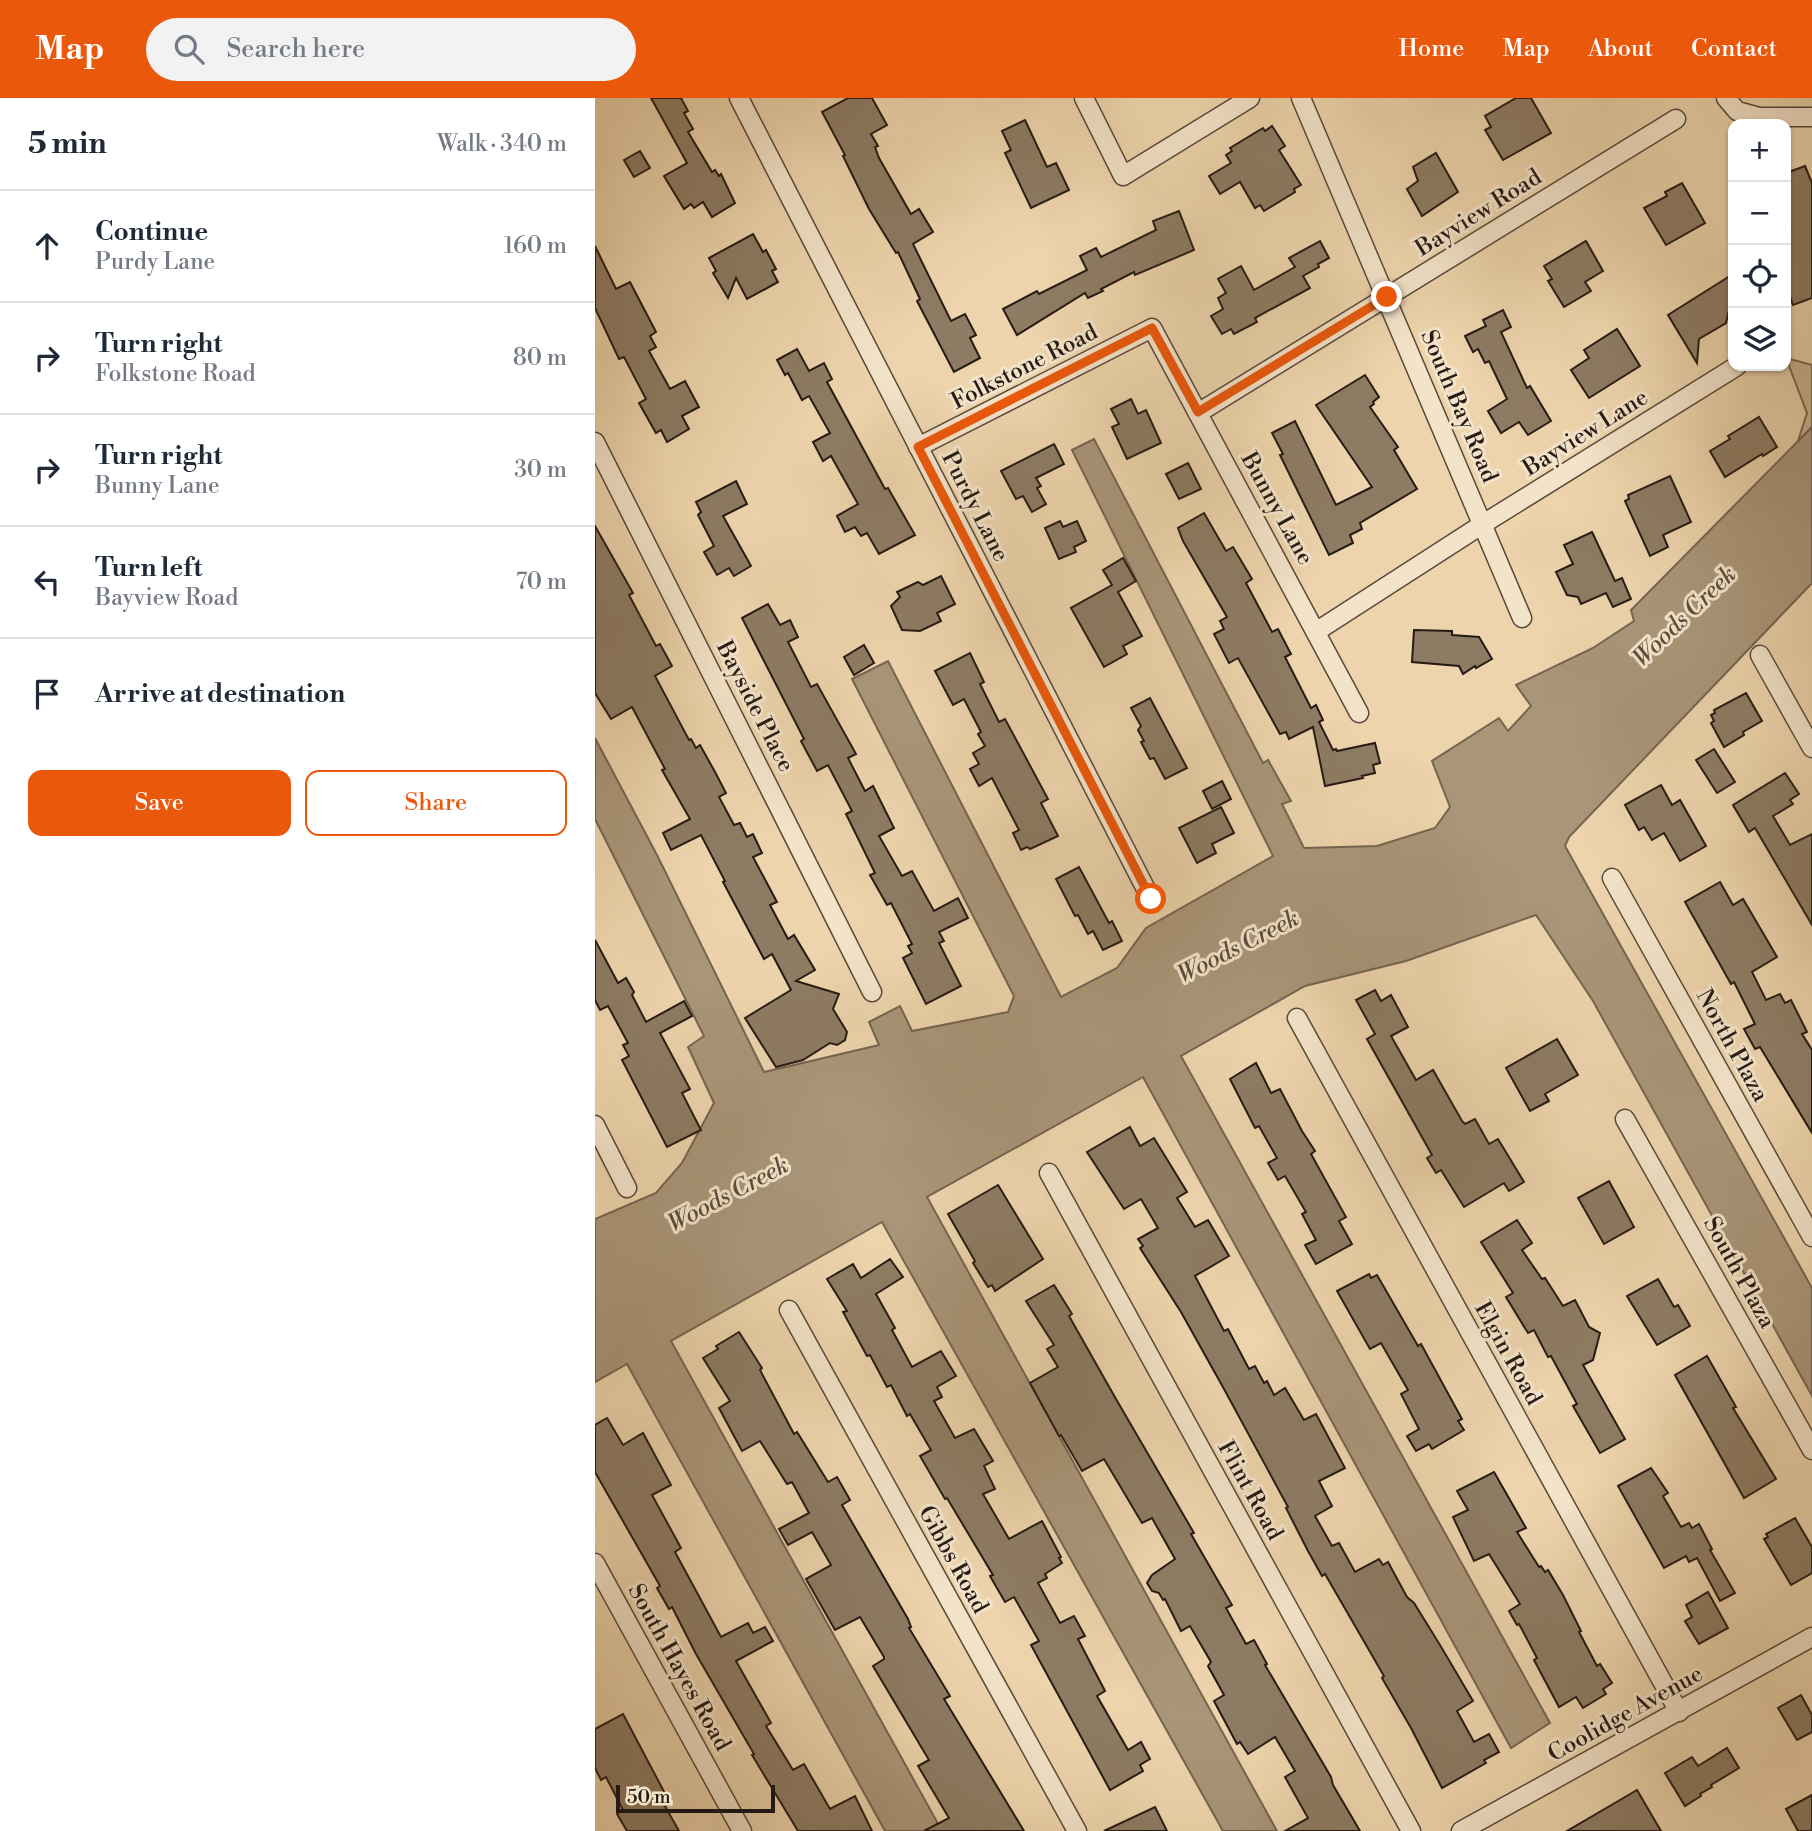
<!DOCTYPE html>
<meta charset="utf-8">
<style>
body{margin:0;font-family:"Libre Bodoni",serif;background:#f2f2f3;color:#1f2937}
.controls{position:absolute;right:21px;top:21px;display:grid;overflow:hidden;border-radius:14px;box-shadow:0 2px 5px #0004}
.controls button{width:63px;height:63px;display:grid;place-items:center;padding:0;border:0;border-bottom:2px solid #e0e1e3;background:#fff;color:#1f2937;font:35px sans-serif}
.scale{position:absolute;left:21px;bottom:18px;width:159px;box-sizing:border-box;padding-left:7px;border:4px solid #261b14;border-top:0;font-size:19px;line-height:24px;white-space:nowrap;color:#261b14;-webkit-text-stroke:5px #f3e3c9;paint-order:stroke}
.stop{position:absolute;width:21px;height:21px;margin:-16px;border:5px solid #ea580c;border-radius:50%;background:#fff}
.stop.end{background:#ea580c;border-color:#fff;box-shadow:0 2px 7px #0008}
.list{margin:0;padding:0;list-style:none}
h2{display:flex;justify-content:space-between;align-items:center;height:91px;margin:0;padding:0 28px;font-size:30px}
h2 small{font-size:23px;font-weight:400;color:#747a83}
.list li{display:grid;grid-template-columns:46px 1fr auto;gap:21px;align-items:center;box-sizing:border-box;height:112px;padding:0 28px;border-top:2px solid #e0e1e3}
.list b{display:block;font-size:26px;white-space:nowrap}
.list p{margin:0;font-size:23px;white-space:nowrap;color:#747a83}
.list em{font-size:23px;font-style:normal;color:#747a83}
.actions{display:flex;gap:14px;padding:21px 28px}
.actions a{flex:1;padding:16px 0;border:2px solid #ea580c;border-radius:14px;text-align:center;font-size:24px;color:#ea580c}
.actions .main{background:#ea580c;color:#fff}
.icon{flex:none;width:38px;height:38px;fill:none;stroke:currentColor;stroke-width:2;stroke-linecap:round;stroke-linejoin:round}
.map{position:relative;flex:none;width:1217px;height:1733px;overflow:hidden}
header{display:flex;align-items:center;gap:42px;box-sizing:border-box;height:98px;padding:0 35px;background:#ea580c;color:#fff}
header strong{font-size:33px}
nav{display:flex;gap:38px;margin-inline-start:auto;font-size:24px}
.search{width:490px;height:63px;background:#f2f2f3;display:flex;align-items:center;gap:18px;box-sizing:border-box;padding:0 24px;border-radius:38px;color:#747a83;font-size:26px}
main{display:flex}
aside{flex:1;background:#fff}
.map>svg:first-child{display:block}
.green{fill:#cbb592;stroke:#786853;stroke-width:2}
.water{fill:#a99578;stroke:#756450;stroke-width:2}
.building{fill:#8d7b63;stroke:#261b14;stroke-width:2}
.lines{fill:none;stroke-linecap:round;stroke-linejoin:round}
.minor-casing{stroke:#58493a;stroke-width:21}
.minor{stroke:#f3e3c9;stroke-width:18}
.route{stroke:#ea580c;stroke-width:9}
.labels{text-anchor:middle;stroke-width:6;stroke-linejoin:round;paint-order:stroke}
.street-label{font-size:23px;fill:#261b14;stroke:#f3e3c9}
.water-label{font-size:24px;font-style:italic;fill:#5a4c3c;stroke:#f3e3c9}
</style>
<header>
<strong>Map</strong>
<div class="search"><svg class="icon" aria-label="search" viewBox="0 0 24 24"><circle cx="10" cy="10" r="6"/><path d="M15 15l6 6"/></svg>Search here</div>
<nav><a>Home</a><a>Map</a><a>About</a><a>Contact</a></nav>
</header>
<main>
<aside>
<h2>5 min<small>Walk · 340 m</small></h2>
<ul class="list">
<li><svg class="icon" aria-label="ahead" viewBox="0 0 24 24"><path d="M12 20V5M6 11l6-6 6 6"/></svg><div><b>Continue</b><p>Purdy Lane</p></div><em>160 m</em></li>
<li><svg class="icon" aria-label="right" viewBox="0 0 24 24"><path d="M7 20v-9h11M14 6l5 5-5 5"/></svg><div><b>Turn right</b><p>Folkstone Road</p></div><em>80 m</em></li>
<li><svg class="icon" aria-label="right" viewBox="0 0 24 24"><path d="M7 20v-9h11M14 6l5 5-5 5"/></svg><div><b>Turn right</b><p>Bunny Lane</p></div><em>30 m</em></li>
<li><svg class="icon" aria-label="left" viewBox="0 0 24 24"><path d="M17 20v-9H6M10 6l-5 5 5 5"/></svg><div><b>Turn left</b><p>Bayview Road</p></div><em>70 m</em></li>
<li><svg class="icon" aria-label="arrive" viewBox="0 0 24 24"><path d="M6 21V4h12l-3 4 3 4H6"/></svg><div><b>Arrive at destination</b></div></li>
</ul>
<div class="actions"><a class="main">Save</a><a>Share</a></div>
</aside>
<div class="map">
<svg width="1217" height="1733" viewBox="0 0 1217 1733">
<rect width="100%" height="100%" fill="#edd4ac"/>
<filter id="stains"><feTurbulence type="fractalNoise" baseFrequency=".00286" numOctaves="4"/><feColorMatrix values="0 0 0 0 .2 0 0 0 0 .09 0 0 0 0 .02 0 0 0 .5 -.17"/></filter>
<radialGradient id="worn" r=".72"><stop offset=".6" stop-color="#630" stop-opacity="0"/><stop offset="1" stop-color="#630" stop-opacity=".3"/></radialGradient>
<polygon class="green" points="1191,260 1217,267 1217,329 1203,343 1212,315"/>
<polygon class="water" points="1217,329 1217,485 974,739 970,748 1217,1190 1217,1298 998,903 941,817 811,863 710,888 586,958 955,1625 916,1650 548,979 332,1099 682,1733 628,1733 287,1124 76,1243 347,1733 290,1733 32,1266 0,1284 0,1121 61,1095 87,1065 119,1005 93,949 109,938 0,721 0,640 63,759 169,974 284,947 274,924 305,908 317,933 413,914 419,898 257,581 293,563 466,899 522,870 551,830 678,758 477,352 499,341 668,665 673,662 696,703 687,706 709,750 782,748 840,730 855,709 837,663 904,620 913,633 936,608 921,587 998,550 1039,523 1036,512"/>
<g class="building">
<polygon points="56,0 86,0 93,13 89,15 98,31 93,34 117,74 120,72 124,78 126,76 140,105 117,119 108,104 99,110 96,106 89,111 69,78 92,65"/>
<polygon points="253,0 277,0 292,27 276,36 283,48 280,49 284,60 316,116 324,111 338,134 318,146 356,223 370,216 381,237 375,240 385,260 359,274 322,203 325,201 303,154 301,155 274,111 248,58 250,57 227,14"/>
<polygon points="921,0 936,0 956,35 908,62 890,32 896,29 890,18"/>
<polygon points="430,22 452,69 461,65 474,92 436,110 410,55 416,52 407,33"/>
<polygon points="677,28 690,48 684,52 706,87 699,91 700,94 669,113 665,107 660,110 645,84 625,96 614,78 636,65 631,57 637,53 635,50 668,30 670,33"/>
<polygon points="45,53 55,70 39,79 29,62"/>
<polygon points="841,55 863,94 827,118 812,91 823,83 818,69"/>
<polygon points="1210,68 1217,85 1217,200 1198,207 1191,188 1191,75"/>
<polygon points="1087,85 1110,125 1071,147 1049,110 1072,98 1070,94"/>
<polygon points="584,113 599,152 540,177 539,174 506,191 508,193 493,200 490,195 422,237 408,211 442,193 444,196 492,172 485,158 501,150 506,159 561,132 558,123"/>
<polygon points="158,136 168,154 171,152 181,171 177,173 183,184 152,201 141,180 133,200 118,175 121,173 114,160"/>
<polygon points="725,143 734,160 723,166 724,169 708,178 715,190 660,220 662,224 639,236 636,231 627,236 616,218 628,211 623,200 631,195 623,181 646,168 659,192 700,169 694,160"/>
<polygon points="991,143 1008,173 990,184 996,193 969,209 953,183 957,181 949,168"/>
<polygon points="0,148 21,191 35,184 61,234 55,238 61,249 54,253 75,291 90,283 104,309 87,318 94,331 72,344 66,332 61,335 44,305 51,301 29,259 24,261 0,210"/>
<polygon points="1138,176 1138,209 1134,212 1131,225 1104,241 1102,265 1073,217"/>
<polygon points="908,212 916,229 906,234 932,290 935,288 956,323 933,337 924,324 906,335 893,313 912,301 894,263 890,265 883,251 878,254 870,238 891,228 888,222"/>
<polygon points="1022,231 1045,268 994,300 976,272 994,260 989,252"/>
<polygon points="202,251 214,273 229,265 237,281 232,284 290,391 293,390 320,437 284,456 272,435 266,438 260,429 250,434 242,418 263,406 236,358 228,363 218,344 235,335 214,298 207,302 193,275 190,277 182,262"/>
<polygon points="770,277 784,299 778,304 779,306 775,309 803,349 799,352 822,391 765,425 767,431 755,437 758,445 734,457 685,357 688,356 677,335 700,323 741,407 777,389 721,307"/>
<polygon points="536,301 543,316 551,312 566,345 532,361 517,329 524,326 516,311"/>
<polygon points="1164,319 1182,349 1168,358 1167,356 1130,379 1115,353 1135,341 1133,338"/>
<polygon points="459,346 469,366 441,380 446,388 442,390 451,406 437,414 428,398 421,401 406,373"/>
<polygon points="593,365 606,391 584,401 571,376"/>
<polygon points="1075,378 1096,424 1068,437 1073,449 1055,458 1030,403 1034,401 1033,397"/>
<polygon points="141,383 152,406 128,418 156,468 139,478 134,470 122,477 109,454 119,448 103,417 106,414 101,404"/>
<polygon points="609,415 631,453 638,449 657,481 651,485 677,534 683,531 696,556 690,559 716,610 721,607 728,622 724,624 738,652 741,651 742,653 780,645 785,665 778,667 780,675 767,678 768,680 730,688 718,629 694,641 691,634 685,636 643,560 634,565 619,536 629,531 625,523 632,519 588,443 583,430"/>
<polygon points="465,423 468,429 482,423 491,443 479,449 481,454 464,461 450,430"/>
<polygon points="0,428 38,495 34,497 61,548 65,546 77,568 60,578 94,642 96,641 101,650 105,647 120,674 131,695 124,699 139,727 145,725 152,739 158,736 167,755 158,759 182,804 175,807 193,841 199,837 220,872 201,883 244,896 238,911 252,934 250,942 242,947 235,945 208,962 181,969 150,920 196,892 177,856 169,861 128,784 130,783 106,737 76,752 68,735 95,721 67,672 70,671 37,609 16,621 0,595"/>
<polygon points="997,434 1020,483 1027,480 1036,501 1018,509 1011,495 986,506 983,499 972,497 961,474 978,466 969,447"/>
<polygon points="528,460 541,483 523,494 547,538 528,548 532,556 509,569 476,510 517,487 508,472"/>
<polygon points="346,478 360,506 342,515 346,523 325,533 307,532 296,508 305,499 302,494 323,484 328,487"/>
<polygon points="173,506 185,527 195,522 203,539 193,544 216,589 222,586 261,656 253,660 270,693 278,688 299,730 284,738 307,778 317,773 339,813 363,800 373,820 344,834 349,843 344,845 366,888 331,906 308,860 317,855 313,848 317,846 296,805 292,807 275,777 280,775 251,716 257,713 233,667 222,673 206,643 209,641 147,520"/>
<polygon points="819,532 857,533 857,537 884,539 897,561 881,570 880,568 868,576 864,568 817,564"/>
<polygon points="269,547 279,565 259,577 249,559"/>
<polygon points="375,555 389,584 385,586 404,624 410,621 453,701 446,705 463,738 435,751 432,749 426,752 418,735 424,732 397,680 384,688 375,671 384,666 378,655 390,648 383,636 386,634 369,601 358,607 340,573"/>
<polygon points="1151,595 1167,623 1148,634 1149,637 1129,649 1116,625 1119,623 1116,617 1120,615 1119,612"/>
<polygon points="555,600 592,670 570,681 559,660 555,661 546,644 549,643 543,632 546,628 536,610"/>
<polygon points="1119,651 1140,684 1122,695 1101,662"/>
<polygon points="1190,675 1204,696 1195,702 1198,706 1178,718 1195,747 1217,736 1217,827 1160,730 1154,734 1138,707"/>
<polygon points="627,683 636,701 617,711 608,693"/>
<polygon points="1066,687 1077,707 1085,702 1111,748 1085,763 1069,735 1057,742 1049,729 1044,732 1030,707"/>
<polygon points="626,709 639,735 617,746 621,755 602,765 584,730"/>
<polygon points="484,769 514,825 517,823 527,843 508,852 498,833 493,836 483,817 480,818 461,781"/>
<polygon points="1125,784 1138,807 1148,801 1182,859 1157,874 1171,902 1185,896 1190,905 1196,902 1212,934 1207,936 1217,952 1217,1035 1165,949 1160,951 1149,931 1160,926 1139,884 1136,886 1090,804"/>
<polygon points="0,842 23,885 31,880 39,894 37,897 51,924 89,903 97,918 65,935 95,991 87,995 106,1032 72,1049 27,962 34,958 28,947 33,945 13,908 5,912 0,902"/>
<polygon points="780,892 786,903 796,897 813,929 796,938 821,982 838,972 867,1023 870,1026 880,1021 894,1046 903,1041 929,1084 914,1093 909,1085 869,1109 846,1072 841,1075 832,1060 837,1057 772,941 780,936 761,902"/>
<polygon points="962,941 983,977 950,996 954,1003 935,1013 911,970"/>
<polygon points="661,965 676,995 685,991 707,1033 720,1053 716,1056 751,1119 744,1123 757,1146 721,1166 710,1147 721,1142 707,1116 711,1114 690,1078 683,1082 673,1065 682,1060 664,1028 660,1030 635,981"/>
<polygon points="535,1029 545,1048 559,1040 592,1094 582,1100 600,1129 613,1122 634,1158 600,1178 629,1233 633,1231 654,1271 660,1268 669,1285 672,1283 679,1297 690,1290 709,1322 721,1316 750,1370 724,1383 737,1408 720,1418 737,1448 744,1445 760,1474 784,1461 788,1467 793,1464 812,1499 819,1505 845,1547 878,1603 862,1613 879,1644 894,1636 904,1654 889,1662 891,1665 847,1690 816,1630 787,1580 789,1578 730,1476 727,1478 713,1453 691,1410 693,1409 629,1291 586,1214 545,1150 548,1148 543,1141 563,1130 546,1101 529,1111 492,1054"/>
<polygon points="1014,1083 1039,1129 1009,1146 983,1100"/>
<polygon points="403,1087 448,1161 400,1193 397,1187 393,1189 378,1165 380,1163 353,1116"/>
<polygon points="922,1122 937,1145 927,1152 947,1181 950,1180 968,1208 980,1202 994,1229 1005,1235 998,1262 988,1267 1030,1341 1005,1355 978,1308 982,1306 956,1258 953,1259 939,1232 933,1235 911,1199 918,1195 886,1144"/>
<polygon points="295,1161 308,1179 281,1196 300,1230 297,1232 317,1269 346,1253 361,1278 342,1289 347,1299 339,1303 360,1340 379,1331 398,1363 389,1368 400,1391 388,1396 414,1441 447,1423 466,1459 464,1460 467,1465 450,1476 452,1480 443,1485 465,1525 479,1518 490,1538 483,1541 510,1593 502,1598 533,1652 546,1644 555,1661 545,1667 548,1673 515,1692 436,1547 444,1543 419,1499 410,1504 395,1478 398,1477 352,1400 350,1401 325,1358 336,1352 315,1316 312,1318 296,1287 292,1289 275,1257 272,1258 248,1214 252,1213 232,1181 258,1166 266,1180"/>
<polygon points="774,1176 776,1180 782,1177 823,1248 826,1246 867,1321 863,1323 869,1332 837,1351 834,1346 821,1353 812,1338 824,1331 806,1296 813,1292 786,1245 775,1251 742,1193"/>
<polygon points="1063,1181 1079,1209 1083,1207 1095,1228 1062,1247 1032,1198"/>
<polygon points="459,1187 477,1216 474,1218 521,1301 599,1435 596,1436 637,1507 631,1510 651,1546 659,1542 672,1566 670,1567 736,1679 738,1687 765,1733 690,1733 713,1720 690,1679 700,1673 680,1639 653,1656 645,1644 642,1646 619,1603 629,1597 613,1568 616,1564 595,1528 586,1533 570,1501 568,1502 564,1495 557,1493 552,1485 557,1477 580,1461 557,1420 547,1425 509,1361 487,1373 466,1337 464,1338 435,1285 463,1269 452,1251 459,1247 431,1203"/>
<polygon points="144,1234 167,1270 165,1272 199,1336 202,1334 233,1384 242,1379 255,1402 247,1407 313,1521 316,1529 314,1530 355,1598 349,1601 429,1733 329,1733 354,1720 323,1668 334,1662 278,1568 289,1561 289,1559 265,1519 240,1532 211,1481 236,1467 217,1434 193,1447 184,1431 214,1415 197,1384 192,1386 165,1343 147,1353 124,1310 135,1303 108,1260 123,1251 121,1248"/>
<polygon points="1112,1258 1141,1309 1138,1310 1181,1381 1149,1400 1080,1277"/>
<polygon points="12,1320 28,1347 48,1335 76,1387 57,1397 86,1450 80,1454 126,1539 153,1525 158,1535 170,1529 178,1543 141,1563 176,1625 171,1628 198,1672 209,1666 235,1711 260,1698 277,1733 203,1733 157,1657 159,1656 101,1556 77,1509 74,1511 62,1490 65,1488 0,1374 0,1327"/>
<polygon points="1056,1370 1073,1395 1068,1398 1086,1429 1094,1425 1097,1430 1104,1426 1117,1451 1115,1452 1140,1495 1125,1503 1102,1460 1094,1464 1091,1458 1069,1470 1023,1388"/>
<polygon points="899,1374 931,1430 922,1434 944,1469 946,1468 950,1474 953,1472 968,1497 986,1533 984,1534 1002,1568 1005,1566 1017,1585 1008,1591 1011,1596 988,1610 981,1599 964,1609 939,1562 942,1560 924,1526 922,1527 914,1513 925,1506 894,1456 879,1463 858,1419 873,1412 862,1393"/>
<polygon points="1200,1420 1217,1449 1217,1475 1196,1487 1169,1441 1173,1439 1171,1436"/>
<polygon points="1113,1494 1133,1530 1104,1546 1090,1523 1097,1519 1091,1507"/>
<polygon points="1206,1597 1217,1617 1217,1634 1202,1642 1183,1610"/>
<polygon points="28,1616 75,1705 70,1708 84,1733 32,1733 22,1716 28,1712 11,1679 6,1682 0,1670 0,1631"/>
<polygon points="1132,1650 1144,1670 1116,1687 1117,1689 1105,1696 1106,1698 1090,1708 1070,1675 1097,1659 1103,1668"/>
<polygon points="1042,1692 1066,1733 972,1733"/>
<polygon points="1217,1697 1217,1733 1203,1733 1191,1711"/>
<polygon points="560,1709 572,1733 509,1733"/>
</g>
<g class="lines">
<g class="minor-casing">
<g id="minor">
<polyline points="144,0 556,801"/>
<polyline points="489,0 528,78 655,0"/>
<polyline points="706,0 927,520"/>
<polyline points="1131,0 1142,13 1164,19 1217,19"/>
<polyline points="603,315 1081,21"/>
<polyline points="0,344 277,894"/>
<polyline points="323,349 557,230 764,615"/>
<polyline points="722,533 888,426 1142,268"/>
<polyline points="1165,557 1217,650"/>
<polyline points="1017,780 1217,1139"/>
<polyline points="702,920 1084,1614"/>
<polyline points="1030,1021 1217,1352"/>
<polyline points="0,1027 32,1090"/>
<polyline points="454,1075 816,1733"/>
<polyline points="194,1212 482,1733"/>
<polyline points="0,1465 147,1733"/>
<polyline points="866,1733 1217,1539"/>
</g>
</g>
<use href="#minor" class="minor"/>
</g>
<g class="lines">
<polyline class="route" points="556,801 323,349 557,230 603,314 792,199"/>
</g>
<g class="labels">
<g class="street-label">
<text transform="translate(883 114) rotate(-32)" y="8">Bayview Road</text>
<text transform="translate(429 268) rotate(-27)" y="8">Folkstone Road</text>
<text transform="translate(865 308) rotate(67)" y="8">South Bay Road</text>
<text transform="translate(990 334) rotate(-32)" y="8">Bayview Lane</text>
<text transform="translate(381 408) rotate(63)" y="8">Purdy Lane</text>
<text transform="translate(683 410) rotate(61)" y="8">Bunny Lane</text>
<text transform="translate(161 608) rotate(63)" y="8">Bayside Place</text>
<text transform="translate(1138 947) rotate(61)" y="8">North Plaza</text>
<text transform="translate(1145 1174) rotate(61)" y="8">South Plaza</text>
<text transform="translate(914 1255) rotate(61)" y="8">Elgin Road</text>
<text transform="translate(656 1392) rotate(61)" y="8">Flint Road</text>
<text transform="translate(359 1461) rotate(61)" y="8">Gibbs Road</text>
<text transform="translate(85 1569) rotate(61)" y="8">South Hayes Road</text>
<text transform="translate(1030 1615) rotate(-29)" y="8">Coolidge Avenue</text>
</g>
<g class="water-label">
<text transform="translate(1089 518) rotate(-44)" y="8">Woods Creek</text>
<text transform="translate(643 848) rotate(-27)" y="8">Woods Creek</text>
<text transform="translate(133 1096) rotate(-28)" y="8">Woods Creek</text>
</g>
</g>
<rect width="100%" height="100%" filter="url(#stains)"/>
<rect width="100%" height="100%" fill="url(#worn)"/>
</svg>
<div class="controls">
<button>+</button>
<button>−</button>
<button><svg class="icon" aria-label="locate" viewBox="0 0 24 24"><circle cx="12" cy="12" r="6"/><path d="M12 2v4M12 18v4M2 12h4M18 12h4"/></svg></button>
<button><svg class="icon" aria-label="layers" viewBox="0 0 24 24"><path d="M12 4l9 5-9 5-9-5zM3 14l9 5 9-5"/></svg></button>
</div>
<div class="scale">50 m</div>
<div class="stop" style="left:556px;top:801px"></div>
<div class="stop end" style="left:792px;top:199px"></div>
</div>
</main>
